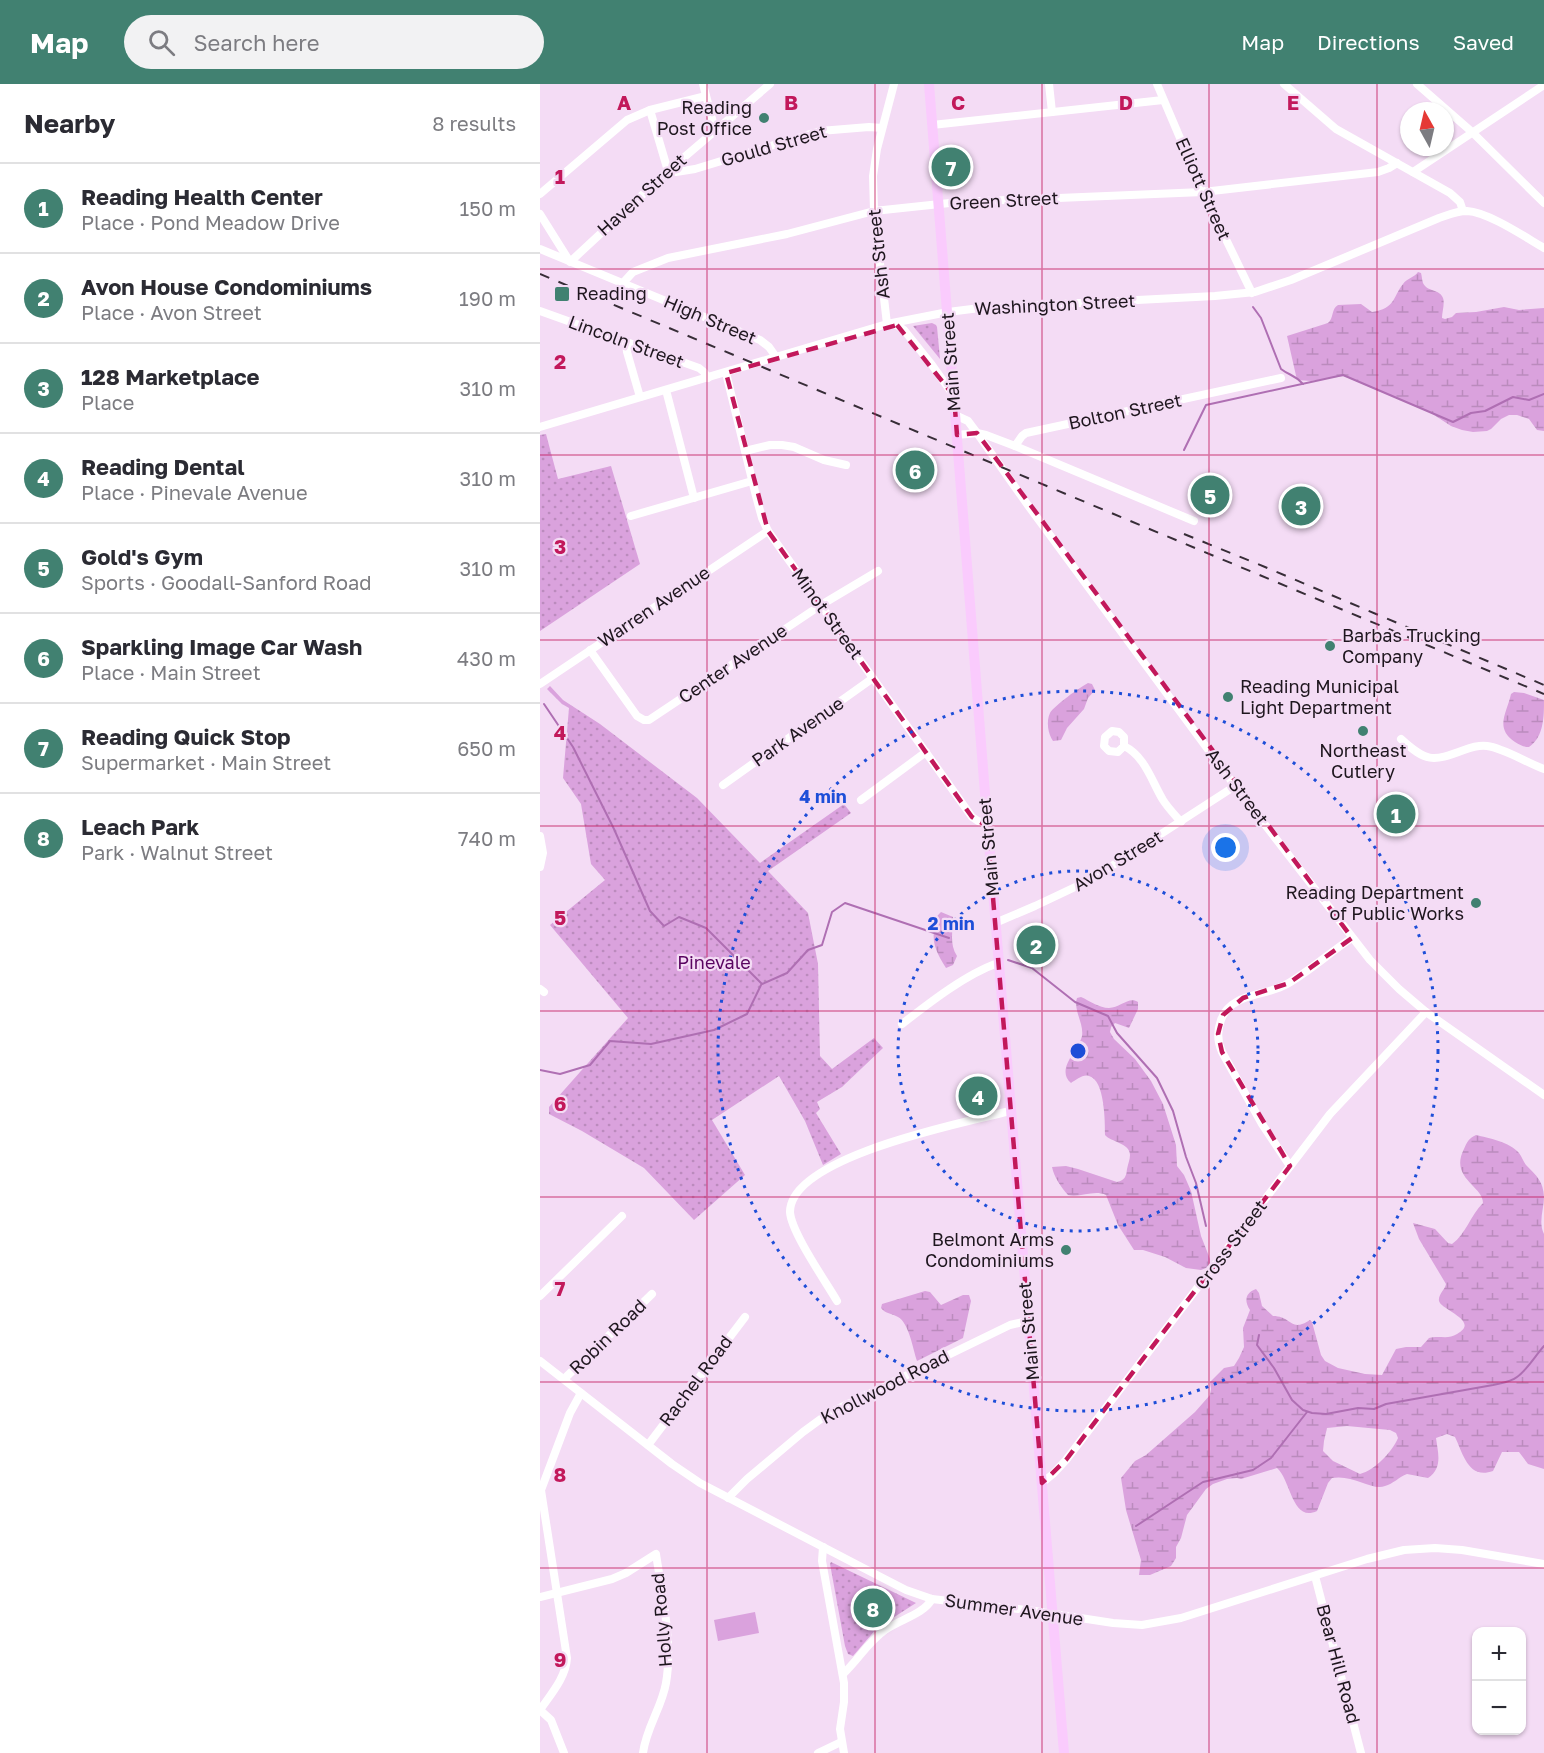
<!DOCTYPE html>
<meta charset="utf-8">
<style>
body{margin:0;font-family:"Golos Text",sans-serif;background:#f2f2f3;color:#2b2b33}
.controls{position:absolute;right:18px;bottom:18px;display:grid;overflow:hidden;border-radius:12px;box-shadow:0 2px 4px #0004}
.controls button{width:54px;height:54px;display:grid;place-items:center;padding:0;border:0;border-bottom:2px solid #e1e1e2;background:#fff;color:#2b2b33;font:30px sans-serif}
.compass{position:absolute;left:860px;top:18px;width:54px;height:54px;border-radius:50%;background:#fff;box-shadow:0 2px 4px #0004;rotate:352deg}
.you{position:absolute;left:686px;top:764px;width:21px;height:21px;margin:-15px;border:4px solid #fff;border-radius:50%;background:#1a73e8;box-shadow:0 0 0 9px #1a73e833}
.badge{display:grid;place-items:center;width:39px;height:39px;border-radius:50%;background:#418171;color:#fff;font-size:20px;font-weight:700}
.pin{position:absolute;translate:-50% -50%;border:3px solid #fff;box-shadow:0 2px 6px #0006}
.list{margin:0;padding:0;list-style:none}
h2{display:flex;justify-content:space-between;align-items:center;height:78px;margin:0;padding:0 24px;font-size:26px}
h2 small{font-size:20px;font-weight:400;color:#7c7c81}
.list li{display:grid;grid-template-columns:39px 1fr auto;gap:18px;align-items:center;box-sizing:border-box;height:90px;padding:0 24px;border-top:2px solid #e1e1e2}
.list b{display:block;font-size:22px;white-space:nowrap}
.list p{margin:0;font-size:20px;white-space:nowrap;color:#7c7c81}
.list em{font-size:20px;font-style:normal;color:#7c7c81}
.icon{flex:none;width:33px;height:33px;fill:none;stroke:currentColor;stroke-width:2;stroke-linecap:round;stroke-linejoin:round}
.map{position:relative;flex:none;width:1004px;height:1669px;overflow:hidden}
header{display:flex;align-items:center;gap:36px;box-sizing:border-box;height:84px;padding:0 30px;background:#418171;color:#fff}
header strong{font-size:28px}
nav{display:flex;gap:33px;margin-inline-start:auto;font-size:21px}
.search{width:420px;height:54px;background:#f2f2f3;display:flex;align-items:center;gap:15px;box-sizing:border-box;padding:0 21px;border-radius:33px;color:#7c7c81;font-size:22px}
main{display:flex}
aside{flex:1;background:#fff}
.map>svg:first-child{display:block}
.grass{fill:#daa2dd}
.wetland{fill:url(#wetland-marsh);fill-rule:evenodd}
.park{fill:url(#park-dots)}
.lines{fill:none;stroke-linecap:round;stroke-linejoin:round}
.stream{stroke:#af6fb3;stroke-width:2}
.minor{stroke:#fff;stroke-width:8}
.major{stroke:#facbfd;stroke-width:10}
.rail{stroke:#372d37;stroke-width:2;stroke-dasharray:10 10;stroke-linecap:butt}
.marked{fill:none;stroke:#c2185b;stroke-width:4.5;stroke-dasharray:12 8;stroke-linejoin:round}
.grid{fill:none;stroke:#c2185b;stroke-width:1.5;stroke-opacity:0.55}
.ring{fill:none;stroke:#1d4ed8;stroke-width:3;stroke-dasharray:3 6}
.poi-dot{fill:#418171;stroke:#f4dcf5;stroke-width:2}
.labels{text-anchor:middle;stroke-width:4.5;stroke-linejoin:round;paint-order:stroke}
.poi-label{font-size:18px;fill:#1e161e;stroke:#f4dcf5;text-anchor:end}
.street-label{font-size:18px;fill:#1e161e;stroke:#f4dcf5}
.park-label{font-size:18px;fill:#590460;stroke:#f4dcf5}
.grid-label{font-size:20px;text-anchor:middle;font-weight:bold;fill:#c2185b;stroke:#f4dcf5;stroke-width:4.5;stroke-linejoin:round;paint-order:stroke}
.centre{fill:#1d4ed8;stroke:#f4dcf5;stroke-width:3}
.ring-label{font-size:18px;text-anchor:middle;font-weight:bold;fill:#1d4ed8;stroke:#f4dcf5;stroke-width:4.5;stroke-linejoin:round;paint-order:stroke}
</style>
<header>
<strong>Map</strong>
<div class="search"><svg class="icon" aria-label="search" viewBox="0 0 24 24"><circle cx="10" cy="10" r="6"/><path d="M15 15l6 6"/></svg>Search here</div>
<nav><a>Map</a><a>Directions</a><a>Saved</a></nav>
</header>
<main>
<aside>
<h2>Nearby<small>8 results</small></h2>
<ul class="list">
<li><span class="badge">1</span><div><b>Reading Health Center</b><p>Place · Pond Meadow Drive</p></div><em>150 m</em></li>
<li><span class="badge">2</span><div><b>Avon House Condominiums</b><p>Place · Avon Street</p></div><em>190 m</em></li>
<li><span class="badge">3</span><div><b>128 Marketplace</b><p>Place</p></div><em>310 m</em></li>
<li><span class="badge">4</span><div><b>Reading Dental</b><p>Place · Pinevale Avenue</p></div><em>310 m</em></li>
<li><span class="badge">5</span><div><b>Gold's Gym</b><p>Sports · Goodall-Sanford Road</p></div><em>310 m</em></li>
<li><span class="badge">6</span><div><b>Sparkling Image Car Wash</b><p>Place · Main Street</p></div><em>430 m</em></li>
<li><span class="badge">7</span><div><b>Reading Quick Stop</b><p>Supermarket · Main Street</p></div><em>650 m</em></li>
<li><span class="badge">8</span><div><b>Leach Park</b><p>Park · Walnut Street</p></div><em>740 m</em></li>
</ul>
</aside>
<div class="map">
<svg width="1004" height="1669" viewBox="0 0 1004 1669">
<defs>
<pattern id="wetland-marsh" width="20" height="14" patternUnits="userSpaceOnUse" patternTransform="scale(1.5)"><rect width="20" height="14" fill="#daa2dd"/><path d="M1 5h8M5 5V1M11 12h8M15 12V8" fill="none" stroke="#bb8bbd"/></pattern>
<pattern id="park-dots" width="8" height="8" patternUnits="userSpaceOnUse" patternTransform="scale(1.5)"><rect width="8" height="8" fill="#daa2dd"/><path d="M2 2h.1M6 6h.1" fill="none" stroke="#bb8bbd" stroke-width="1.8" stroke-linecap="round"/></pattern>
</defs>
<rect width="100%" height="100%" fill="#f4dcf5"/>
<polygon class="grass" points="215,1528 219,1549 178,1557 174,1536"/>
<g class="wetland">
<path d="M878 188 881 189C882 193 882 196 883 199 887 208 900 205 903 214 905 219 902 228 902 234L905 235 912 233 916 229 936 228 964 223 979 226 1004 224V347L997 346 989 335 977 331H969L961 335 951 345 947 347 933 348 922 346 911 342 891 329 804 292 771 297 757 296 747 252 788 239C794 234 791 225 798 221L821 220 832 228C856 224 852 214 863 200 867 194 874 194 878 188Z"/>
<path d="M548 599 552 600 555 606 548 614 544 625 527 644 521 656 513 657C508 650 506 637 510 629 514 622 540 603 548 599Z"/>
<path d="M974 608 984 609 1004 616C1004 632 1004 653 989 663 983 663 980 661 975 658 954 644 967 629 971 610Z"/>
<path d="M401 828 413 833C413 847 409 860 417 872L413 881 406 884C398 871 392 861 394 846 395 838 395 833 401 828Z"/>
<path d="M541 913C550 917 559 924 569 924 580 924 589 912 598 918V925L589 944 575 939 571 943 570 948 574 955 595 975 611 997 623 1020 636 1061 637 1082 644 1091 651 1107 661 1152 670 1175V1179L666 1184 661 1186 646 1184 625 1173 603 1166H594L578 1141 566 1111C554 1105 541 1114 528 1111 521 1103 514 1093 512 1083L526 1082 538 1085 577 1098C585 1096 586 1093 587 1085 588 1080 590 1075 590 1071 590 1059 571 1058 565 1051 565 1038 565 996 549 992 543 990 536 996 531 999 515 985 539 966 542 952 544 939 533 926 537 914Z"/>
<path d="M936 1051C948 1054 970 1058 979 1069 982 1073 983 1077 986 1081 997 1092 1003 1097 1004 1113 1004 1125 998 1138 1004 1150V1385L988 1380 979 1368H962L953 1387C928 1396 923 1369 915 1353L907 1350 896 1354C898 1369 903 1384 888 1394L867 1390C859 1393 853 1400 845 1402 832 1407 813 1390 792 1394L788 1399 777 1427C752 1439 751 1396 737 1384L701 1395 697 1394 687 1395 673 1400 666 1405 647 1431 641 1454 636 1463V1474L631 1482 610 1491H599L601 1476 586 1426 581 1394 595 1377 606 1371 655 1328 670 1311 671 1305 670 1298 684 1284 694 1282 699 1274 704 1263 703 1244 710 1226C704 1217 705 1209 716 1205L719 1209 722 1222 733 1232C752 1232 750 1249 770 1236L772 1238 781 1271 785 1277 798 1284 825 1290 842 1291 856 1265 866 1263H881L889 1254C899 1251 908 1256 917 1250 941 1237 901 1226 899 1217 898 1210 905 1206 906 1200L879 1155 873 1139 895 1145 908 1159 912 1160C926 1150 930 1132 943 1119 943 1102 909 1094 924 1065 927 1058 929 1054 936 1051ZM807 1342 850 1346 856 1349 858 1354C852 1368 835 1386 820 1390L793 1377 783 1367 784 1357 787 1344Z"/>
<path d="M385 1207 390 1208 401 1221 423 1211H429L431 1217 423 1254 377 1277C373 1265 369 1239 358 1233 351 1229 346 1230 341 1224L342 1220Z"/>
</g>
<g class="park">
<polygon points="392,239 396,241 397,243 400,275 373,242"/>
<polygon points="6,350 18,395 71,382 100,480 0,547 0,351"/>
<polygon points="10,602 23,616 60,640 157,714 220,779 304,720 311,729 228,787 268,829 278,880 280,972 292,985 334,954 343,964 302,1003 277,1018 280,1025 276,1029 301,1070 283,1081 265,1037 239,992 172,1036 205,1091 154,1136 104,1084 42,1047 9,1030 9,1023 88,934 10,841 65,796 51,780 41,720 23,694 29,624 22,620 7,605"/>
<polygon points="291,1478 376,1519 337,1544 313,1572 308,1570 305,1562 290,1480"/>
</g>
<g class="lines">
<g class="stream">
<path d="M713 223 721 234 741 285C750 292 754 290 763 300"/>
<polyline points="644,366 666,321 803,291 913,338 931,329 945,327 973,313 989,316 1004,310"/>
<polyline points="4,620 33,663 74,745 110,827 124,842 139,833 166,844 222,900 247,889 268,866 282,861 292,828 305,819 409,854"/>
<polyline points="468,876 492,884 535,918 568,932 577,949 617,994 633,1027 646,1073 656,1099 666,1142"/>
<polyline points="0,986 20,990 50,981 70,957 111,960 174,946 207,930 221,901"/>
<path d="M719 1251 717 1261 734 1284 752 1316 763 1326 772 1329 786 1330 818 1324 834 1325 846 1320 953 1301C961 1299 971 1298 977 1293 988 1285 995 1272 1004 1262"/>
<polyline points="596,1442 663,1398 713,1386 731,1374 767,1328"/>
</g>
<g class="minor">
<polyline points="163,0 175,46"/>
<polyline points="354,0 337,65 333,92 334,127 347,240 357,241 364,246 392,281 414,312"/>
<polyline points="509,0 512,28"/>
<polyline points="617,0 663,108 712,209"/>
<polyline points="744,0 796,45 910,109 920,118 923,127"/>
<polyline points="877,0 932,48 1004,119"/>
<polyline points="110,26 128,87"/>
<polyline points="392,41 623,16"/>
<polyline points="128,87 136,88 155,85 280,47 329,43 342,44"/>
<polyline points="873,88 1004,1"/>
<polyline points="0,110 87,36 110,26 166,12"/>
<polyline points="0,130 30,178 128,87 230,0"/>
<polyline points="0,165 220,256 229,263 236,273"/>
<polyline points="82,200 93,188 128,174 247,150 334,127 419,118 663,108 838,88 849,84 857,79"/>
<polyline points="0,227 159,284 164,288 168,294"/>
<polyline points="86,258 87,268 100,313"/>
<polyline points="186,289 216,412 222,434 228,447 432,733 438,737 447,740"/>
<polyline points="126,306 154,414"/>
<polyline points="415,331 428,337 437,349 487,420 695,702 830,876 859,905 886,928 1004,1011"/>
<path d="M0 343 347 240 408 228 440 224 675 212 715 208 751 196 899 134C908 131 917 127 927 127 948 128 985 153 1004 164"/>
<polyline points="417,351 437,349 446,351 475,362 482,352 486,349 741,294"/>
<polyline points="475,362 654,437"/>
<polyline points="205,367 230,361 242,361 254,363 284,376 306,381"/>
<polyline points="91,432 212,397"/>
<polyline points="50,566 97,632 104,636 109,636 281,521 338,487"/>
<polyline points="0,600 228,447"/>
<path d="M861 655C886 678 892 678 924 666 932 663 939 661 947 662 964 664 987 679 1004 685"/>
<path d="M584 662V653L579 648 572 647 565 653 564 662 569 667 578 668 584 662C605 672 612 698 623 716 628 724 635 731 641 738"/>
<polyline points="183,701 333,594"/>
<polyline points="321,716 386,668"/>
<polyline points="0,752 3,769 0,783"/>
<polyline points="455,839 495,822 550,796 695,702"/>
<polyline points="0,905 4,908"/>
<path d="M362 940C389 919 426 890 458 879"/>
<path d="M750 1082 722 1040 682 968C677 957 677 947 681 936 691 908 725 913 747 900 770 887 790 868 812 854"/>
<polyline points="0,1212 82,1132"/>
<path d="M297 1217C286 1198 251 1148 250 1128 250 1072 427 1038 470 1027"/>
<polyline points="0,1277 132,1380 160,1399 333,1489 366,1506 392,1515 495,1527 573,1539 602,1541 641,1534 827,1475 864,1466 895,1464 922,1466 1004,1480"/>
<polyline points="24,1295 112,1210"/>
<polyline points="108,1361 205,1233"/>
<polyline points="502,1399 513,1390 526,1376 790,1030 886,928"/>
<polyline points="188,1414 207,1395 263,1348 289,1329 470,1241 488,1237"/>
<polyline points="283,1463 282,1477 304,1599 304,1618 300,1645 304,1669"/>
<polyline points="775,1492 821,1669"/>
<path d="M0 1513 72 1495 86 1489 116 1470C122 1510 133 1560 126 1599 122 1623 106 1644 103 1669"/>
<path d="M303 1590C318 1576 328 1558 345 1546 360 1535 383 1531 392 1515"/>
<path d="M0 1626C11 1610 26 1593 27 1574L1 1406 30 1329 41 1309"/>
<polyline points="0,1626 11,1636 24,1669"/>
<polyline points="278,1669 301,1658"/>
</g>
<polyline class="major" points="389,0 446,722 524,1669"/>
<g class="rail">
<polyline points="0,190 1004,610"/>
<polyline points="644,450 725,483 1004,601"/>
</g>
</g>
<path class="marked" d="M357 241 414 312 417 351 437 349 812 854 749 899 703 914 683 931 678 950 682 968 750 1082 526 1376 502 1399 447 742 432 733 228 447 186 289Z"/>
<path class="grid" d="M167 0V1669M335 0V1669M502 0V1669M669 0V1669M837 0V1669M0 185H1004M0 371H1004M0 556H1004M0 742H1004M0 927H1004M0 1113H1004M0 1298H1004M0 1484H1004"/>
<g class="ring">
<circle cx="538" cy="967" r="180"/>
<circle cx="538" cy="967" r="360"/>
</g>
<g class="poi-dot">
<circle cx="224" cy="34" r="6"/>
<rect x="14" y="202" width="16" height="16" rx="3"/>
<circle cx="790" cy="562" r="6"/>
<circle cx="688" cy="613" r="6"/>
<circle cx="823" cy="647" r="6"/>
<circle cx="936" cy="819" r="6"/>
<circle cx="526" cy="1166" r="6"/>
</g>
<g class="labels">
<g class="poi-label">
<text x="212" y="30">Reading<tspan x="212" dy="21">Post Office</tspan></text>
<text x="36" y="216" text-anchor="start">Reading</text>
<text x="802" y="558" text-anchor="start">Barbas Trucking<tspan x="802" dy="21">Company</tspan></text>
<text x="700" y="609" text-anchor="start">Reading Municipal<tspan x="700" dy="21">Light Department</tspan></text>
<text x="823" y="673" text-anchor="middle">Northeast<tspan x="823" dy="21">Cutlery</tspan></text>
<text x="924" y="815">Reading Department<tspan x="924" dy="21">of Public Works</tspan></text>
<text x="514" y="1162">Belmont Arms<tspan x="514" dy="21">Condominiums</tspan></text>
</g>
<g class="street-label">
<text transform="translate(234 62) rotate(-16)" y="6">Gould Street</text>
<text transform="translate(663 105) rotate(66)" y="6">Elliott Street</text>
<text transform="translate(102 111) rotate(-42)" y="6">Haven Street</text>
<text transform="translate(464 117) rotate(-3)" y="6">Green Street</text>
<text transform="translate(339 170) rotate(-96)" y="6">Ash Street</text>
<text transform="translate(515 221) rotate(-3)" y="6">Washington Street</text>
<text transform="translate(170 236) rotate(23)" y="6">High Street</text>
<text transform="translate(86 258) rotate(20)" y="6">Lincoln Street</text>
<text transform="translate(411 278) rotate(-94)" y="6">Main Street</text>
<text transform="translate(585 328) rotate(-12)" y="6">Bolton Street</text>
<text transform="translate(114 523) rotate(-34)" y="6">Warren Avenue</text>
<text transform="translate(287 530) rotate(54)" y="6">Minot Street</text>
<text transform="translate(193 580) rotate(-34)" y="6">Center Avenue</text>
<text transform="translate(258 648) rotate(-35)" y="6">Park Avenue</text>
<text transform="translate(697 703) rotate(53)" y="6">Ash Street</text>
<text transform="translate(449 763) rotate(-95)" y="6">Main Street</text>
<text transform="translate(578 777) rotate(-31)" y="6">Avon Street</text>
<text transform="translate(691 1161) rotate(-53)" y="6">Cross Street</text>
<text transform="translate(489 1247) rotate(-95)" y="6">Main Street</text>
<text transform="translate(68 1253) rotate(-44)" y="6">Robin Road</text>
<text transform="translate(156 1297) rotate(-53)" y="6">Rachel Road</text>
<text transform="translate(345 1303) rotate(-27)" y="6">Knollwood Road</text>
<text transform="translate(474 1526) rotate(8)" y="6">Summer Avenue</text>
<text transform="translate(122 1536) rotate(-95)" y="6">Holly Road</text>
<text transform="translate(798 1580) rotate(75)" y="6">Bear Hill Road</text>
</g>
<g class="park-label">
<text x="174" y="885">Pinevale</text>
</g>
</g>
<g class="grid-label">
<text x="84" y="26">A</text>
<text x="251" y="26">B</text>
<text x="418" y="26">C</text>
<text x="586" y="26">D</text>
<text x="753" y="26">E</text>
<text x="20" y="100">1</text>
<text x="20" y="285">2</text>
<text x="20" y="470">3</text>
<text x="20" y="656">4</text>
<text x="20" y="841">5</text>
<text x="20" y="1027">6</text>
<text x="20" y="1212">7</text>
<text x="20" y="1398">8</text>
<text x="20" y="1583">9</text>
</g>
<circle cx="538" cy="967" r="9" class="centre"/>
<g class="ring-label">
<text x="283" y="719">4 min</text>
<text x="411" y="846">2 min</text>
</g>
</svg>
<div class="controls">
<button>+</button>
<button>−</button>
</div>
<svg class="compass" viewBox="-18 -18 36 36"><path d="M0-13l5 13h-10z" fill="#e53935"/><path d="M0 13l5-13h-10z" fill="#7c7c81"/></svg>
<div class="you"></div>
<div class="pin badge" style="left:856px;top:730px">1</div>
<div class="pin badge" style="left:496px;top:861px">2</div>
<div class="pin badge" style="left:761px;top:422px">3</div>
<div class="pin badge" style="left:438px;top:1012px">4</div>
<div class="pin badge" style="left:670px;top:411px">5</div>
<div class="pin badge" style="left:375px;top:386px">6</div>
<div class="pin badge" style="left:411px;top:83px">7</div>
<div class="pin badge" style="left:333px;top:1524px">8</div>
</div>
</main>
